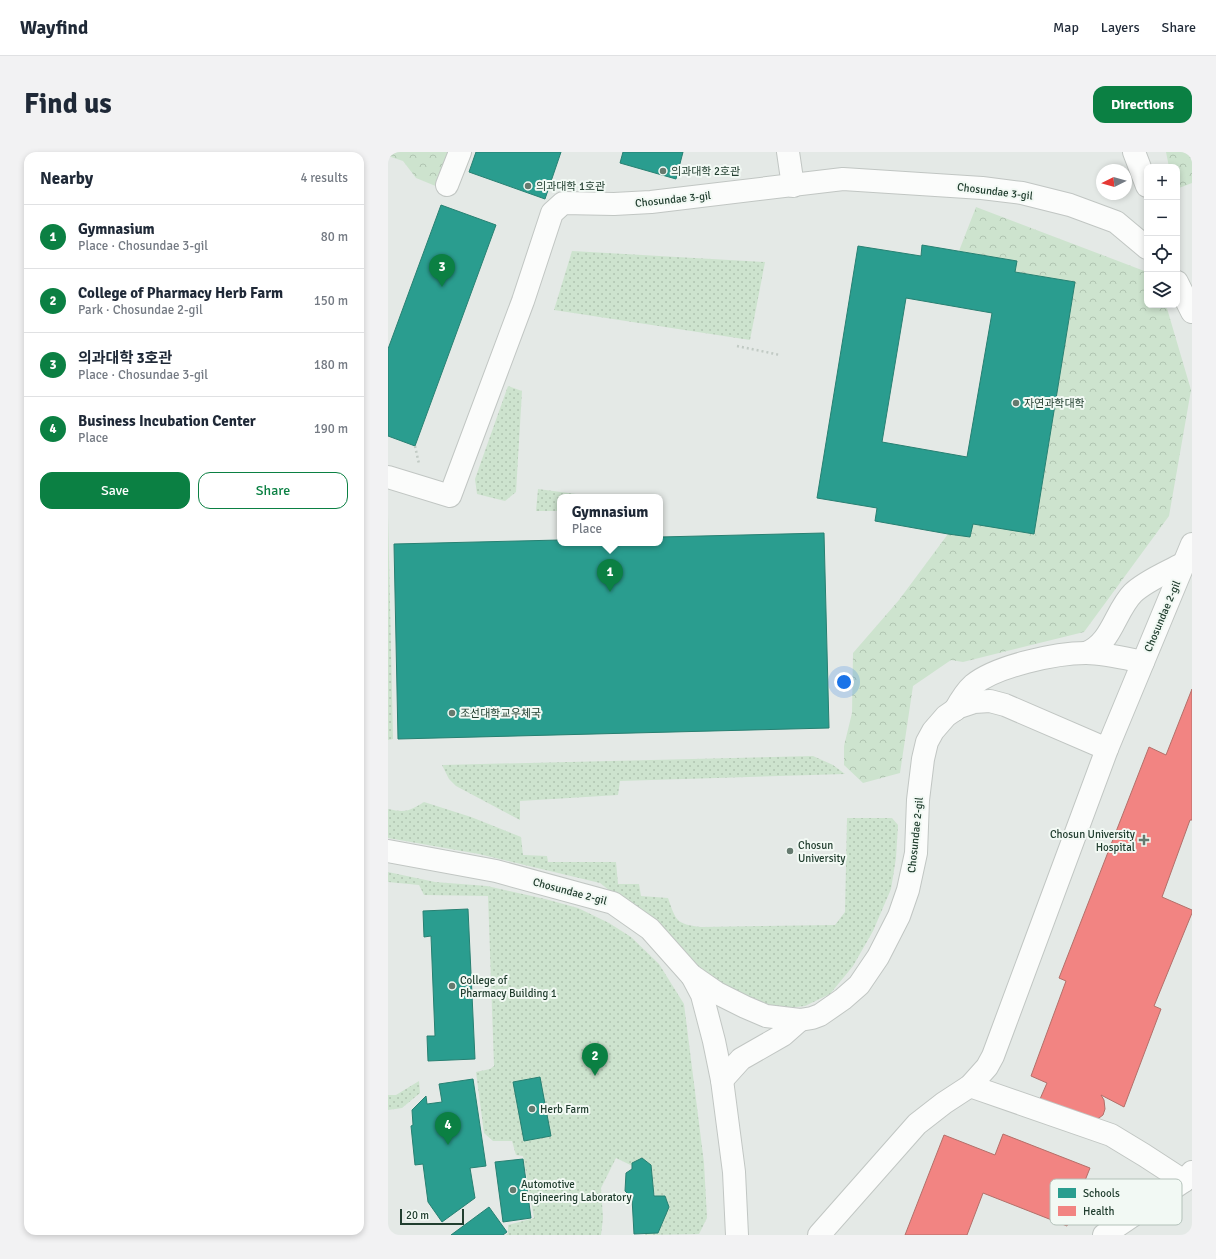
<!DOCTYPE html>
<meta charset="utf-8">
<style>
body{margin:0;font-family:Signika,"Noto Sans KR",sans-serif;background:#f2f2f3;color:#1f2937}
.controls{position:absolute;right:12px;top:12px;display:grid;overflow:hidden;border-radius:8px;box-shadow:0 2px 6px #0003}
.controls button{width:36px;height:36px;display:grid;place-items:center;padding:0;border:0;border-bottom:1px solid #e0e1e3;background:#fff;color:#1f2937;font:20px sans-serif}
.compass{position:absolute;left:708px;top:12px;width:36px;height:36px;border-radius:50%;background:#fff;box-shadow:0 2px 6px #0003;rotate:265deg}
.scale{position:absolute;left:12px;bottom:10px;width:64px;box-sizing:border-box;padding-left:4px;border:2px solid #213e2f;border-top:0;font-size:11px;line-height:14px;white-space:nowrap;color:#213e2f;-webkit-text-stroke:3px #f2f9f4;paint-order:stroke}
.you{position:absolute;left:456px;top:530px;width:14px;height:14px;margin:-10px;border:3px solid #fff;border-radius:50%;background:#1a73e8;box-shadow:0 0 0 6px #1a73e833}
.badge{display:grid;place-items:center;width:26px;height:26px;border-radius:50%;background:#0b8043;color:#fff;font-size:13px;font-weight:700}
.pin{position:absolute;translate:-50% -33px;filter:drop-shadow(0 1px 2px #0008)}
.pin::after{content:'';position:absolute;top:21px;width:14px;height:12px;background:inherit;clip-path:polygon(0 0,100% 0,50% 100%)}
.popup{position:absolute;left:169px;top:342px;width:106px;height:52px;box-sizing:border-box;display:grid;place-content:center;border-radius:8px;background:#fff;filter:drop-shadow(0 1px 3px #0005);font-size:13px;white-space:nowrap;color:#747a83}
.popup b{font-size:15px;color:#1f2937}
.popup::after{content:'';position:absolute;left:50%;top:100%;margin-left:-8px;border:8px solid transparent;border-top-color:#fff}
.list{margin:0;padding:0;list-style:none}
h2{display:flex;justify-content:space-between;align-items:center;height:52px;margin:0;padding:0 16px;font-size:17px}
h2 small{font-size:13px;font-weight:400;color:#747a83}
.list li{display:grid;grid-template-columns:26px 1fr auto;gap:12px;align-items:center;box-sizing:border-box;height:64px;padding:0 16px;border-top:1px solid #e0e1e3}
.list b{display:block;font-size:15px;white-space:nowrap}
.list p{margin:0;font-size:13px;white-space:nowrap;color:#747a83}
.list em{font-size:13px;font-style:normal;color:#747a83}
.actions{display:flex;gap:8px;padding:12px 16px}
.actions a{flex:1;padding:9px 0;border:1px solid #0b8043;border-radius:12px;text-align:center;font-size:14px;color:#0b8043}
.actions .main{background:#0b8043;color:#fff}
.icon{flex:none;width:22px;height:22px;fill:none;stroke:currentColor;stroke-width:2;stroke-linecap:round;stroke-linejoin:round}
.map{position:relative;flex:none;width:804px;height:1083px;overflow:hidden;border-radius:12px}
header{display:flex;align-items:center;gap:24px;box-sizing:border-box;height:56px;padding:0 20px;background:#fff;border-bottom:1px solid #e0e1e3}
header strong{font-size:19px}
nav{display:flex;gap:22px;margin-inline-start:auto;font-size:14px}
.intro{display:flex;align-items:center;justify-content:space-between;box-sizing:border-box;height:96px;padding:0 24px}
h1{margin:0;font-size:28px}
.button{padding:10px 18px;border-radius:12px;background:#0b8043;color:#fff;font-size:14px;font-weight:700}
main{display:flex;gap:24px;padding:0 24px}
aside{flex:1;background:#fff;border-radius:12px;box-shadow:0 2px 6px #0003}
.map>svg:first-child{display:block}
.green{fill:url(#green-dots)}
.forest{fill:url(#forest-crowns)}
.schools{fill:#2a9d8f;stroke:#278072;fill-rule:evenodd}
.health{fill:#f28482;stroke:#b36f69}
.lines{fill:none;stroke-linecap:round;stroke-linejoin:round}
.minor-casing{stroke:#c1c6c3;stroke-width:24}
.path{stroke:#c1cac4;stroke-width:2.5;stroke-dasharray:2 3;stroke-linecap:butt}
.minor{stroke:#fbfcfb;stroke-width:22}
.poi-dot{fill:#657a6f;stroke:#f2f9f4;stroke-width:1.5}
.labels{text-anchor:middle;stroke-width:4;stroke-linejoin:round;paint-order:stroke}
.poi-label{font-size:11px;fill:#213e2f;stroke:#f2f9f4;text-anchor:start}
.street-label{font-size:11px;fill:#213e2f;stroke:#f2f9f4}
.key{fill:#f2f9f4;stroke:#b3c1b9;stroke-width:1}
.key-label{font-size:11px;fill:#213e2f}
</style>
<header>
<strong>Wayfind</strong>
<nav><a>Map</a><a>Layers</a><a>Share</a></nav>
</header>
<div class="intro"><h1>Find us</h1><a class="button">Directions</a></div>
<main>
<aside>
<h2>Nearby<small>4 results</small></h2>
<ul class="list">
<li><span class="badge">1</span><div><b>Gymnasium</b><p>Place · Chosundae 3-gil</p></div><em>80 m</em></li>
<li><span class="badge">2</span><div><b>College of Pharmacy Herb Farm</b><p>Park · Chosundae 2-gil</p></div><em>150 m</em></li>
<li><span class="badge">3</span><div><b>의과대학 3호관</b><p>Place · Chosundae 3-gil</p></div><em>180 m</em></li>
<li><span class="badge">4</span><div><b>Business Incubation Center</b><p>Place</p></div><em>190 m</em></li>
</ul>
<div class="actions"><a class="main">Save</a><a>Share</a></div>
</aside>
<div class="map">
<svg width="804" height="1083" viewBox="0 0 804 1083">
<defs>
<pattern id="green-dots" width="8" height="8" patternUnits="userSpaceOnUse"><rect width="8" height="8" fill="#cde3ce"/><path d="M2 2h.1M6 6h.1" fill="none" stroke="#b0c4b1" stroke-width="1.8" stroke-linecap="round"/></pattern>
<pattern id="forest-crowns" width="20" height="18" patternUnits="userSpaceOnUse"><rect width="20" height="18" fill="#cde3ce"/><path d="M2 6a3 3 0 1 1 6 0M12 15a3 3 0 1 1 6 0" fill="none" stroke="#b0c4b1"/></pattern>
</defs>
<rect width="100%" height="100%" fill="#e4e9e6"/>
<g class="green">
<polygon points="184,99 377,110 362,188 166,158"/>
<polygon points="120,234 134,239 128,340 117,349 89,342 87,327"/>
<polygon points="150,337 211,345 172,345 172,359 148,359"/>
<polygon points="0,362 5,587 0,588"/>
<polygon points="425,604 445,613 457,622 232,629 230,643 132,649 132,668 68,634 61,627 54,613"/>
<path d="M36 650 83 665 133 685 135 703 159 704 160 710H228L230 732H251L253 744 280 746C288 769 288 772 313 775L447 773 457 760 459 666H504L510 673 508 706 503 737 485 779 465 814 442 842 417 854 391 857 370 853 309 818 244 756 212 731 91 702 0 686V657C18 661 21 659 36 650Z"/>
<polygon points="0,720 47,730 99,734 157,747 190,756 221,771 243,785 271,812 296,852 316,1011 319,1066 311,1082 257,1083 270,1049 257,1020 228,1006 213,1036 215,1066 213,1083 118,1083 120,1081 120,1073 146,1066 135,1004 128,1003 124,989 105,989 96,981 88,920 102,917 106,914 100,744 36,743 31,733 0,730"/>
<polygon points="31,929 32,941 14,956 0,958 0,943 8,943"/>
</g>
<g class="forest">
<polygon points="0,0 64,0 50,35 28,26 15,9 0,4"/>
<polygon points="778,0 804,0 804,31 791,36 789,33 789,15 781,15"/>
<polygon points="588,55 759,120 759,153 778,153 803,238 781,364 696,480 575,510 563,508 525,534 512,621 475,631 456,613 456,594 464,561 465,501 511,448 560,382 582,385 585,372 646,381 687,130 627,120 629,109 571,99"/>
</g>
<g class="schools">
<polygon points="88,0 173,0 157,47 81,20"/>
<polygon points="235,0 295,0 288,27 232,11"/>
<polygon points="53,53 108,73 27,294 0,284 0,197"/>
<path d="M534 93 629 109 627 120 687 130 646 382 585 372 582 385 560 382 487 369 489 356 429 346 470 94 533 104ZM518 146 604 161 579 305 494 290Z"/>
<polygon points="436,381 441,576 10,587 6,392 172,388 172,391 272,391 272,385"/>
<polygon points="80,757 87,907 40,909 39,884 47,884 43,784 36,785 35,759"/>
<polygon points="152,925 163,984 136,989 125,930"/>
<polygon points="85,927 98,1014 82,1016 87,1046 54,1070 40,1050 35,1012 27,1013 23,974 25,973 24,958 38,944 39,952 54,950 51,932"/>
<polygon points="254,1006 263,1013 266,1044 277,1044 281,1055 270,1081 246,1082 244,1046 237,1039 238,1021 244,1017 244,1011"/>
<polygon points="135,1007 143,1066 115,1070 107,1010"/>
<polygon points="101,1055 119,1080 115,1083 63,1083"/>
</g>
<g class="health">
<polygon points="804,537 804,668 802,668 774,745 804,758 804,761 766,854 773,857 736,955 713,943 716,948 717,957 715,963 707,969 652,947 659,931 643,924 678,829 671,826 761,595 778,603"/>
<polygon points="615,982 702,1016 679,1074 595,1041 579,1083 517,1083 556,983 607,1003"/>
</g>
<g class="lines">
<g class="minor-casing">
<g id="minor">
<polyline points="400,0 405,34"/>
<polyline points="746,0 759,34"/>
<polyline points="59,33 72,0"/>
<polyline points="789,130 804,160"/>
<polyline points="0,325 62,344 135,149 164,61 175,51 226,52 263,50 455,27 594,36 634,41 682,53 728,70 759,96"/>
<path d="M698 501C724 491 727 459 745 441 759 428 780 420 796 411"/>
<path d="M567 558C572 549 577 540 585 533 608 514 668 501 698 501 716 501 736 506 755 510"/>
<polyline points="0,699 108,719 225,751 262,777 303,823 329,841 357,855 378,864 412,868 424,866 432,863 455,847 471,833 490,805 511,764 520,738 528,701 530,648 535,607 539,590 545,579 558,564 571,555 586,550 602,549 617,553 719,597 804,392"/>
<polyline points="304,824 314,843 326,889 334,928 346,1020 349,1083"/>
<polyline points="334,928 353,907 395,883 412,868"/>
<polyline points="582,934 723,983 756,1003 796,1029"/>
<polyline points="431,1083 529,972 556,951 582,934 599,915 605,904 719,597"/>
<polyline points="716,1083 796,1029 804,1020"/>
</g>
</g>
<g class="path">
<polyline points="349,194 392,203"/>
<polyline points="27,294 31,312"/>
</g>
<use href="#minor" class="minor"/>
</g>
<g class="poi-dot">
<circle cx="275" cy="19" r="4"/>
<circle cx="140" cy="34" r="4"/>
<circle cx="628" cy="251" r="4"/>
<circle cx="64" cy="561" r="4"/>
<path d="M754 682h4v4h4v4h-4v4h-4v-4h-4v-4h4z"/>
<circle cx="402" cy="699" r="4"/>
<circle cx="64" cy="834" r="4"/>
<circle cx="144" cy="957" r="4"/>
<circle cx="125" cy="1038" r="4"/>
</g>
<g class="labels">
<g class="poi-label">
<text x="283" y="23">의과대학 2호관</text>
<text x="148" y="38">의과대학 1호관</text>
<text x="636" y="255">자연과학대학</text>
<text x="72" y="565">조선대학교우체국</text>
<text x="747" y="686" text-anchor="end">Chosun University<tspan x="747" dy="13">Hospital</tspan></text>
<text x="410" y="697">Chosun<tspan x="410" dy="13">University</tspan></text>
<text x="72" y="832">College of<tspan x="72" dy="13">Pharmacy Building 1</tspan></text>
<text x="152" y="961">Herb Farm</text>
<text x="133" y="1036">Automotive<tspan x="133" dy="13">Engineering Laboratory</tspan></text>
</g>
<g class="street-label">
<text transform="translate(607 39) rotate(7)" y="4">Chosundae 3-gil</text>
<text transform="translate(285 47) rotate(-6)" y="4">Chosundae 3-gil</text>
<text transform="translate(774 464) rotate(-67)" y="4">Chosundae 2-gil</text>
<text transform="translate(527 683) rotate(-84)" y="4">Chosundae 2-gil</text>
<text transform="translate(182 739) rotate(15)" y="4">Chosundae 2-gil</text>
</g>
</g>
<rect x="662" y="1027" width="132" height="46" rx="6" class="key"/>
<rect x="670" y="1036" width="18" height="10" fill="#2a9d8f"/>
<rect x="670" y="1054" width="18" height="10" fill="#f28482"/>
<g class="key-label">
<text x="695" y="1045">Schools</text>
<text x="695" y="1063">Health</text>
</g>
</svg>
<div class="controls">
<button>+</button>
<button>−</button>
<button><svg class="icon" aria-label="locate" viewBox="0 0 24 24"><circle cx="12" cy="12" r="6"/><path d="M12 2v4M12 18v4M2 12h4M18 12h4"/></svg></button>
<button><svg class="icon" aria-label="layers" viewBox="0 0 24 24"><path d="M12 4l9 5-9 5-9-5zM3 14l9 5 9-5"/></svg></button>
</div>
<svg class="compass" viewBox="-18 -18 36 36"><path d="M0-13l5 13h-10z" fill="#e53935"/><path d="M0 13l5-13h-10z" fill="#747a83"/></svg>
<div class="scale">20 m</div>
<div class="you"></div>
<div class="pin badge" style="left:222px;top:440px">1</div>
<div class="popup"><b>Gymnasium</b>Place</div>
<div class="pin badge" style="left:207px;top:924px">2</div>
<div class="pin badge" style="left:54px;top:135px">3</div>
<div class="pin badge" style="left:60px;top:993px">4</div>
</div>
</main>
